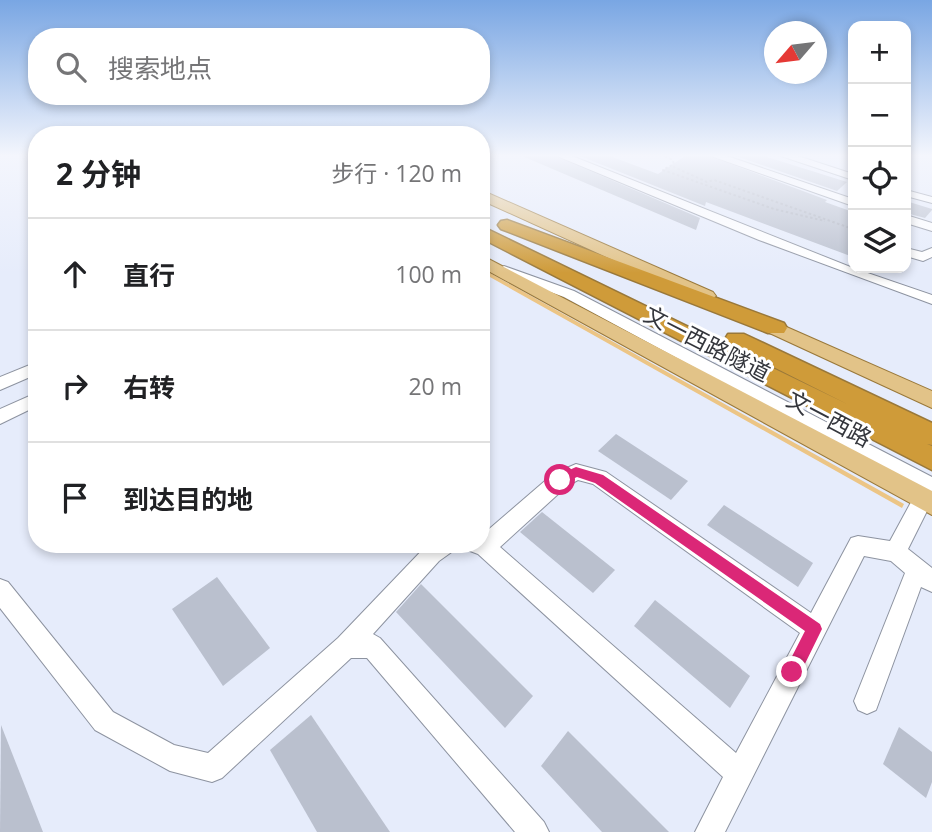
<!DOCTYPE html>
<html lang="zh">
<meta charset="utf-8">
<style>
body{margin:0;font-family:"Open Sans","Noto Sans SC",sans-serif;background:#f6f6f6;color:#202124}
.controls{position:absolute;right:21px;top:21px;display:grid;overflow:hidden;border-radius:14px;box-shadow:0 4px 10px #0003}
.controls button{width:63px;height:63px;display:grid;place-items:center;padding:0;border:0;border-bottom:2px solid #e0e0e0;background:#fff;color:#202124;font:35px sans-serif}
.compass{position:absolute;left:764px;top:21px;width:63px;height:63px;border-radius:50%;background:#fff;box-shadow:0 4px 10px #0003;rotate:242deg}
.stop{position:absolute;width:21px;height:21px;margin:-16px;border:5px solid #db2777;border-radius:50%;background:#fff}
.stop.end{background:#db2777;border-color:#fff;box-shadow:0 2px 7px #0008}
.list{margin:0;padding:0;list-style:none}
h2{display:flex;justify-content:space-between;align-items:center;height:91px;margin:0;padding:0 28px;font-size:30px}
h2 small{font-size:23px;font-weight:400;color:#757577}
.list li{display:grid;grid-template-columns:46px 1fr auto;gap:21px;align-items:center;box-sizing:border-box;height:112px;padding:0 28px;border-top:2px solid #e0e0e0}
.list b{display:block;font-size:26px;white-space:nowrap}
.list em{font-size:23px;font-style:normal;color:#757577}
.icon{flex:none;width:38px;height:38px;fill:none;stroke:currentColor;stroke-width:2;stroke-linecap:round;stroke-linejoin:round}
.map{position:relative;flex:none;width:932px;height:832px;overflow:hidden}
.search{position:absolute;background:#fff;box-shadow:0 4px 10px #0003;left:28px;top:28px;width:462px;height:77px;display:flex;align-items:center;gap:18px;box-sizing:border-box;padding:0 24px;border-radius:28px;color:#757577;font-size:26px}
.panel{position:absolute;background:#fff;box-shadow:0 4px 10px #0003;left:28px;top:126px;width:462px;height:427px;border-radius:28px}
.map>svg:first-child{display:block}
.green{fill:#ecc585}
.building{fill:#bac0ce}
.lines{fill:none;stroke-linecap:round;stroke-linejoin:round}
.minor-casing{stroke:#8d93a0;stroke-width:2}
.major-casing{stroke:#99783a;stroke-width:2}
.highway-casing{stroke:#99783a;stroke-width:3}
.path{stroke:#abb0bc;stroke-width:2;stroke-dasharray:2.5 2.5;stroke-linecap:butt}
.minor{fill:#fff;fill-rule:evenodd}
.major{fill:#e2c388;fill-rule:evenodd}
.highway{fill:#cf9b39;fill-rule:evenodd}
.route{fill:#db2777}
.labels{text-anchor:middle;stroke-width:6;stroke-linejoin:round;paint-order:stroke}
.street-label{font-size:23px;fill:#34363c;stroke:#fff}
</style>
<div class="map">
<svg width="932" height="832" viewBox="0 0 932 832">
<rect width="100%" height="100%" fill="#e6ecfb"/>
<polygon class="green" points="481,268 904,504 902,508 481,272"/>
<g class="building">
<polygon points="522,156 555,156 700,218 696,230"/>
<polygon points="580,156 610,156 658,174 685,156 709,156 827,200 825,202 853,212 853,257 706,202 705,206"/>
<polygon points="736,156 764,156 847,182 837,191"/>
<polygon points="906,201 932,209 932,210 925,218 906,213"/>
<polygon points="616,434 688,481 671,500 598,451"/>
<polygon points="724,505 813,563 798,587 707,525"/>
<polygon points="542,512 615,570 593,593 520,532"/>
<polygon points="217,577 270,648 223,686 172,609"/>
<polygon points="421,584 533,696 505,728 396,612"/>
<polygon points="655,600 750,676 730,708 634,626"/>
<polygon points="311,715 390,832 317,832 270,750"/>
<polygon points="1,725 43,832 0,832"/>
<polygon points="899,727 932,752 932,782 926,798 883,764"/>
<polygon points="568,731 669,832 602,832 541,766"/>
</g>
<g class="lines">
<g class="minor-casing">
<g id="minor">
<polygon points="557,156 572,156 853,268 932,295 932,304 759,240"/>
<polygon points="711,156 727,156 853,199 853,206"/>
<polygon points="781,156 798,156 853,174 853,180"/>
<polygon points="906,190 932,197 932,203 906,196"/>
<polygon points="906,215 932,223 932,231 906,223"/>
<polygon points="906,248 922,252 932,248 932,257 923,261 906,256"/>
<path d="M504 266 574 291 932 477V501L908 549 932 568V592L921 587 876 710 867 714 858 710 854 701 905 573 891 561 864 556 725 832H695L723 777 478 554 470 551 467 544H481V536L553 474 576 464 606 472 811 613 851 538 858 536 890 541 916 493 923 491 564 297 499 273 497 270ZM578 480 593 484 800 633 736 753 500 547 567 486Z"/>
<polygon points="37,362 37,374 0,390 0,377"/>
<polygon points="34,394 37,395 37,406 0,424 0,409"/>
<polygon points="428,544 456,544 453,551 439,561 373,634 380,638 544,822 549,832 515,832 367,658 351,658 222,778 212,782 170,771 95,730 0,608 0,579 8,582 113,712 174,745 208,753 338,638"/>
</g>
</g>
<g class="major-casing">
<g id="major">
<polygon points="481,190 713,292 716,296 707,302 701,300 481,200"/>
<polygon points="481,255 932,491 932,515 481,267"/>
<polygon points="757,314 932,391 932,408 750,324 747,320"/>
</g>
</g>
<g class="highway-casing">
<g id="highway">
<polygon points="507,220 784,323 787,328 784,333 768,333 501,229 498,225 501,221"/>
<polygon points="481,226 847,404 728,344 725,339 728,334 744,334 932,423 932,445 927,444 932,446 932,470 481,238"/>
</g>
</g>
<g class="path">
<polyline points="665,156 673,160 674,167 707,182 714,180 853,229"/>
<polyline points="672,165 663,170 774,209 825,221"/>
</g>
<use href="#minor" class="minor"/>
<use href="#major" class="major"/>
<use href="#highway" class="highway"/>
</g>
<linearGradient id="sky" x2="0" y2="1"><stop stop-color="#79a6e3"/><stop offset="0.57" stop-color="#f4f6fd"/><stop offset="1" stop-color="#f4f6fd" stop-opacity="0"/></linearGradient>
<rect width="932" height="273" fill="url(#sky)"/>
<polygon class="route" points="576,467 603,475 820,624 822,629 798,678 786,678 784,672 805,631 595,483 577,477 560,485 556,484 556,476"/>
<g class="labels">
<g class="street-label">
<text transform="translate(707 344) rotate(27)" y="8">文一西路隧道</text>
<text transform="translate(829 419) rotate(28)" y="8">文一西路</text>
</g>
</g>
</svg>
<div class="controls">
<button>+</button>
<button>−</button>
<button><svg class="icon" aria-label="locate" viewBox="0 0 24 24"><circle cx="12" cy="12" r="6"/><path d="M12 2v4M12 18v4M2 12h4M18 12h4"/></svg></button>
<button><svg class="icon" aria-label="layers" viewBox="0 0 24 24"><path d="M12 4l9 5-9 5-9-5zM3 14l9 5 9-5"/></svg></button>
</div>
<svg class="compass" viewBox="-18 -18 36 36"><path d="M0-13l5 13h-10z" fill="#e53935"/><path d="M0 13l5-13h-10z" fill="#757577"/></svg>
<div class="stop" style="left:560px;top:480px"></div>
<div class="stop end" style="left:792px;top:672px"></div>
<div class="search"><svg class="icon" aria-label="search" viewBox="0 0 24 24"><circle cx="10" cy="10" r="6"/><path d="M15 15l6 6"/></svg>搜索地点</div>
<section class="panel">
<h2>2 分钟<small>步行 · 120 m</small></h2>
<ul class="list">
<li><svg class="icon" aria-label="ahead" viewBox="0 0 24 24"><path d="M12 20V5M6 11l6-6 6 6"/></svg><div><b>直行</b></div><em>100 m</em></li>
<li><svg class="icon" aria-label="right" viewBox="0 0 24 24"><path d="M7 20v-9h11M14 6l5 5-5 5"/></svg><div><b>右转</b></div><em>20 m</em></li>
<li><svg class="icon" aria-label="arrive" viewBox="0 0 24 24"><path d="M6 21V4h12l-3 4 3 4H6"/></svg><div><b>到达目的地</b></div></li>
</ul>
</section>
</div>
